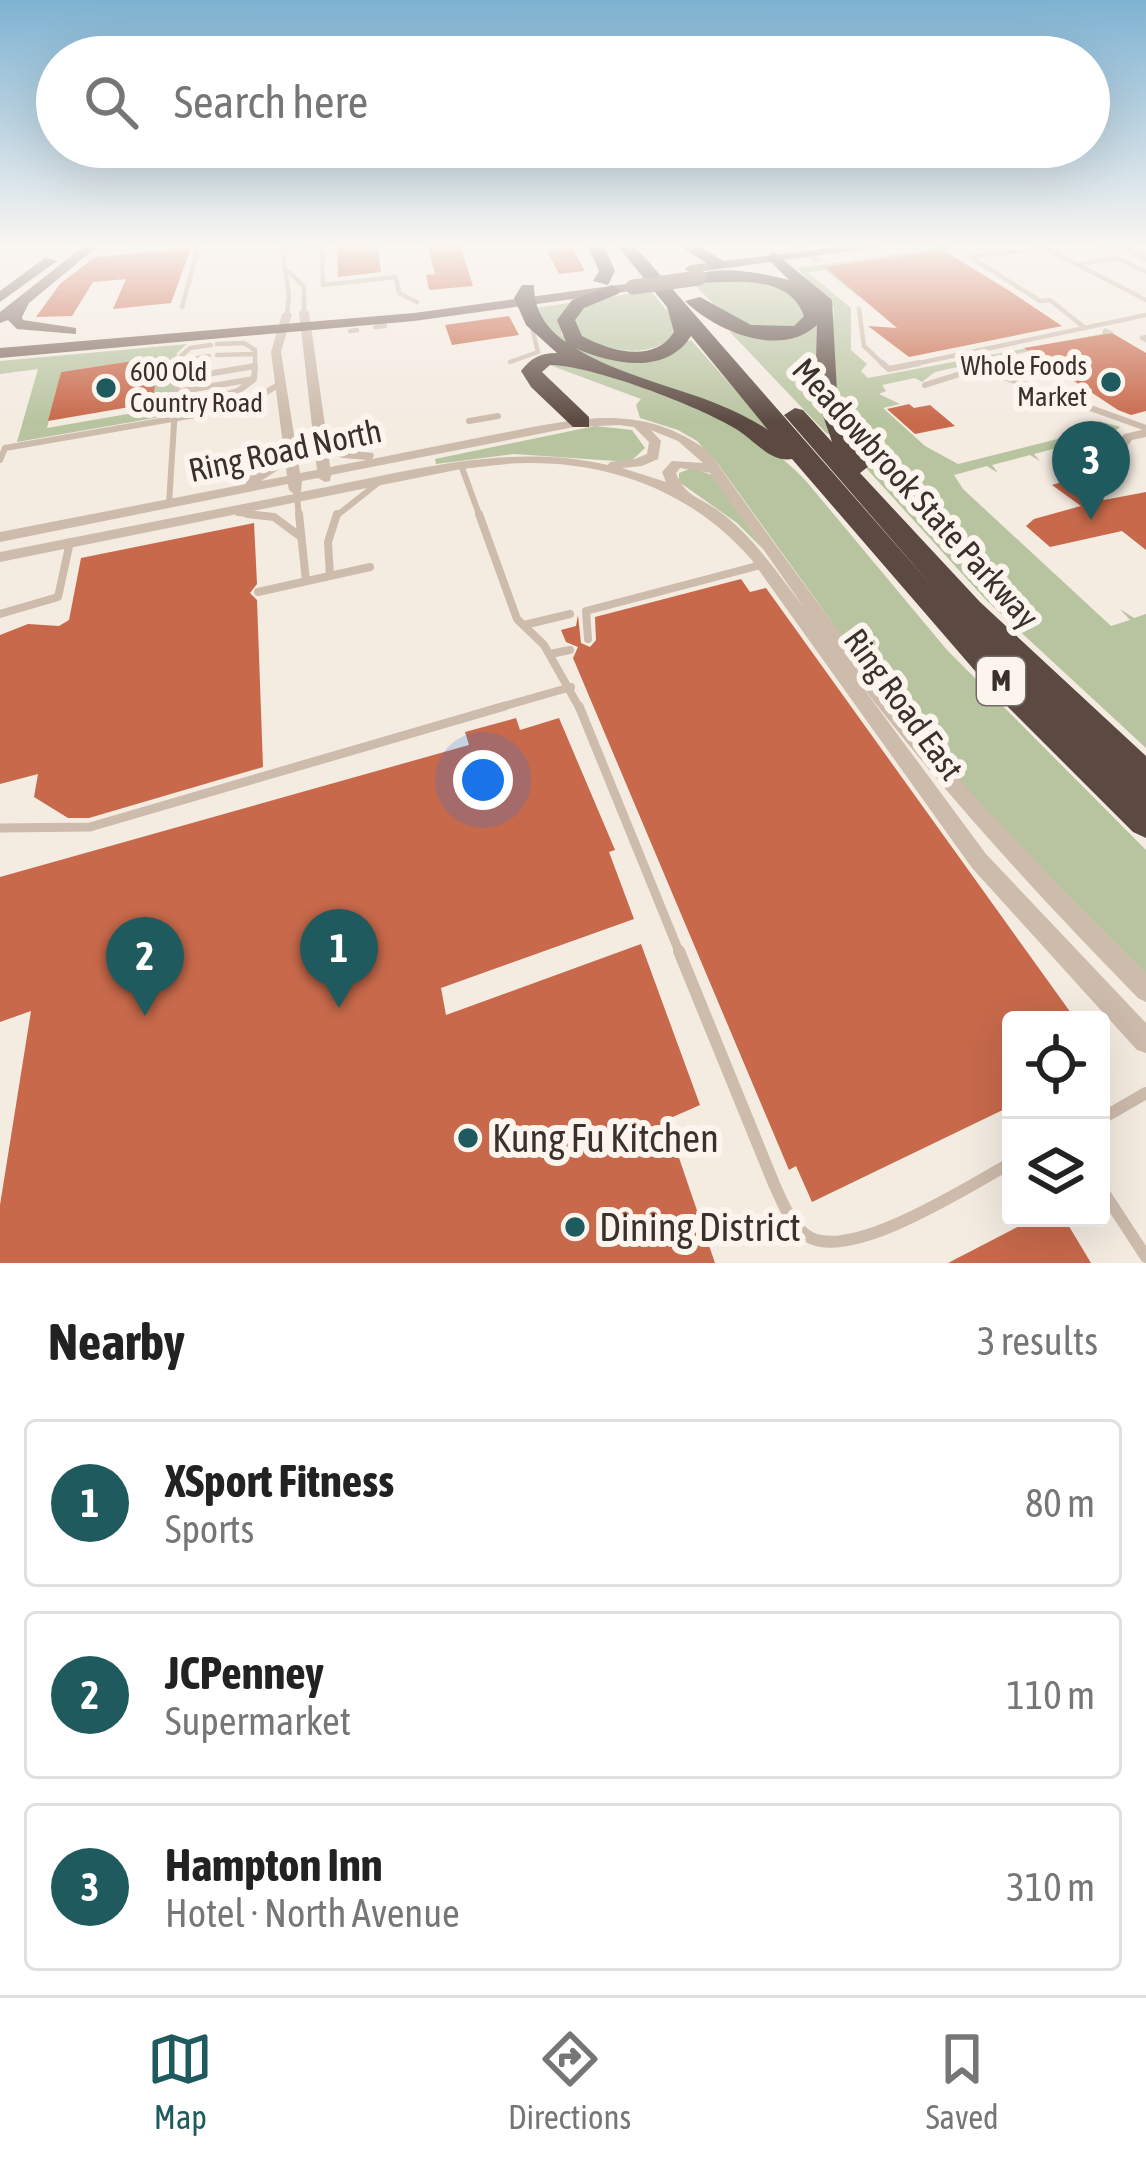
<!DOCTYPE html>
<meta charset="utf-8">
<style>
body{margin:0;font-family:"Asap Condensed",sans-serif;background:#f2f2f2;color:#222}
.controls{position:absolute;right:36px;bottom:36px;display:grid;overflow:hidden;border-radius:12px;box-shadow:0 12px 48px #0002}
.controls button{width:108px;height:108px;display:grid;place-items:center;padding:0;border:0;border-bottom:3px solid #e0e0e0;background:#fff;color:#222;font:60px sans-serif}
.you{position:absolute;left:483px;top:780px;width:42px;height:42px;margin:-30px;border:9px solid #fff;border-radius:50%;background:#1a73e8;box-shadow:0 0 0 18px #1a73e833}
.badge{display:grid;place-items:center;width:78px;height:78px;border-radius:50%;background:#1f5a5e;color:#fff;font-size:39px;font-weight:700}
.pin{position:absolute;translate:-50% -99px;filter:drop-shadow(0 3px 6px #0008)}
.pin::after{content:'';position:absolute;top:63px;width:42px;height:36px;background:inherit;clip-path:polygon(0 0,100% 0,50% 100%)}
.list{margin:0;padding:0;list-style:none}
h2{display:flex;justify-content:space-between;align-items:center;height:156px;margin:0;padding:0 48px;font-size:51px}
h2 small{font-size:39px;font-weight:400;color:#767676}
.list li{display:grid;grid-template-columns:78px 1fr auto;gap:36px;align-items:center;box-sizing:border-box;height:168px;margin:0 24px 24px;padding:0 24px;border:3px solid #e0e0e0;border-radius:12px}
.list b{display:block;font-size:45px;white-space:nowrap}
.list p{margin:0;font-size:39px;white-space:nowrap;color:#767676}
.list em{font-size:39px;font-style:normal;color:#767676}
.icon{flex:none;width:66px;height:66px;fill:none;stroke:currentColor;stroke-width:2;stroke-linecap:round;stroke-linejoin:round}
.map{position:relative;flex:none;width:1146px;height:1263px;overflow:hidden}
.search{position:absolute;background:#fff;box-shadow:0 12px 48px #0002;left:36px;right:36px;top:36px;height:132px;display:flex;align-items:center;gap:30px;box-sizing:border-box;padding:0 42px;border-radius:66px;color:#767676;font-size:45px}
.sheet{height:732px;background:#fff}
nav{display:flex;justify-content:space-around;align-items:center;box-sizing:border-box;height:168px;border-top:3px solid #e0e0e0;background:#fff;font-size:33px;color:#767676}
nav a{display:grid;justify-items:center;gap:6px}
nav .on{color:#1f5a5e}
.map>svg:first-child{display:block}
.green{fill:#b8c4a0;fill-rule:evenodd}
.building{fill:#c8694b}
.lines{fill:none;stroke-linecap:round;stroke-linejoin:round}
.service-far4{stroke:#cdbbac;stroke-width:4.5}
.service-far3{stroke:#cdbbac;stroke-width:6}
.service-far2{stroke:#cdbbac;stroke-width:8}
.service-far1{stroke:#cdbbac;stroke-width:9}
.service{stroke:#cdbbac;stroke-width:12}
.minor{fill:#cdbbac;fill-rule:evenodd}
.tertiary{fill:#cdbbac;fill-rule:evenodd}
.primary{fill:#7d675c;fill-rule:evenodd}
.motorway{fill:#5c4a42;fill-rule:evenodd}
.primary-bridge{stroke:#7d675c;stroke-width:15}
.poi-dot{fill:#1f5a5e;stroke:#fbf5ee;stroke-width:4.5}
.labels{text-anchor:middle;stroke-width:12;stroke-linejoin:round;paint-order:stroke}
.far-poi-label{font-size:27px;fill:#3b302b;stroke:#fbf5ee;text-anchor:end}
.shield{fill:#fbf5ee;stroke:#756b66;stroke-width:3}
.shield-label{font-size:30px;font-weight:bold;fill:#3b302b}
.street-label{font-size:33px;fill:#3b302b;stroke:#fbf5ee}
.near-poi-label{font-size:39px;fill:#3b302b;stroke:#fbf5ee;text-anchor:start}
</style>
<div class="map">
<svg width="1146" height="1263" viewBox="0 0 1146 1263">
<rect width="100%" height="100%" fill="#f4ebe1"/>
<g class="green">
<polygon points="958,245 953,246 956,249 826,267 863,296 859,297 825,270 807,272 851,308 851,350 867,364 861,371 868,378 1102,334 1104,328 1114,332 1146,325 935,372 922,382 915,378 882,385 886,391 879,394 900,404 883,408 925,446 958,464 1101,428 1099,421 1120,427 1097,446 1087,440 1034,454 1040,461 1030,455 992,465 998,473 987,466 954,475 963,489 1111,626 1130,620 1120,609 1134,618 1146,614 1146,748 986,600 856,457 842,430 830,363 834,308 797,268"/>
<path d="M734 280 779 285 806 306 803 323C747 343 726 317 695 285Z"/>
<path d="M651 291 676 322V336C642 360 617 350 580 339L571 317C588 296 625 295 651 291Z"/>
<polygon points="575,302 562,318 561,335 626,358 691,340 773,433 581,355 547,329 535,308"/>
<polygon points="819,315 816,355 832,433 827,434 729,331 772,337"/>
<path d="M187 344 177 353 172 415 17 442 38 369 0 374V361ZM157 357 153 403 139 406V412L47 428 61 372Z"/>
<path d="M560 358C648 389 740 411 806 481L947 650 1146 850V976L984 809 871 676 718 464 697 441 678 430 640 418 636 405 641 399 544 363Z"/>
<polygon points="595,426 632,430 645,448 630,462 514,454 436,464 435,459"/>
<polygon points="692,468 712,475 764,550 737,523 679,482 679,473"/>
</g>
<g class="building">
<polygon points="337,245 378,245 381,272 338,277"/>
<polygon points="427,245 460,245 473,286 429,290 426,275 435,274"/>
<polygon points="191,248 171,303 113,309 126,279 93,282 72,316 36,317 60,284 95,257"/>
<polygon points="572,248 585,271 559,274 547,250"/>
<polygon points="943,250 1008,290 1062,326 909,357 868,326 897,328 825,267"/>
<polygon points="509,316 519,335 452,345 445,325"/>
<polygon points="1112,333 1146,353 1146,411 1131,415 1118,410 1024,348"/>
<polygon points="158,357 153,403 48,421 61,372"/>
<polygon points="909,404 914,408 930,405 955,426 915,434 887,409"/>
<polygon points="1075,478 1104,500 1146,492 1146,550 1122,531 1050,547 1026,526 1034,519 1081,506 1052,485"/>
<polygon points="254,523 257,584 250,593 257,600 263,767 89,818 68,818 34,797 38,774 0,784 0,635 28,624 59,626 69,620 81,558"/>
<polygon points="741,579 750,592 766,588 1076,1020 1011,1020 1011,1106 812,1202 796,1166 789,1170 573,658 578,647 566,642 561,630 576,626 578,615 581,643 590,647 596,640 595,617"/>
<polygon points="516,718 520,730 559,718 615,850 609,852 634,919 441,988 446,1015 641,944 700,1105 666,1120 715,1263 0,1263 0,1205 31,1011 0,1022 0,877 469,745 465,732"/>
<polygon points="1035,1218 1064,1218 1091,1263 948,1263"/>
</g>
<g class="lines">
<g class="service-far4">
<polyline points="1100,245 1111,250"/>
<polyline points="282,247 289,296 287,314"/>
<polyline points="282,250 322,246 323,285 396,277 399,293 417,302"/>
<polyline points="1081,264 1117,258 1146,272"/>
<polyline points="289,272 304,287 304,312"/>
<polyline points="182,307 199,245"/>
<polyline points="859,309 864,346 885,366"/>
<polyline points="375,327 385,326"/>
<polyline points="1085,328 1050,300 1040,301 970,257 1045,248 1146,300"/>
<polyline points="350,331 357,330"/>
<polyline points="1146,337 1142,338 1146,340"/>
<polyline points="217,344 244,343 255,350 255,366"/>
<polyline points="217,355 255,354"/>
<polyline points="178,362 209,356"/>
<polyline points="510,362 538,352 531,324"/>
<polyline points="178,366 179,358 190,348 211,345"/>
<polyline points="905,366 1146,315"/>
</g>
<g class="service-far3">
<polyline points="882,363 889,369 919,363"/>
<polygon points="255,366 254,379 176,392 177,379"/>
<polyline points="177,379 179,363"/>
<polyline points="925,385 979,368 1146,428"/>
<polyline points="191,416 191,404 238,391 253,380"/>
<polyline points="469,421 498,416"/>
<polyline points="0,460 5,448 241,407 280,384"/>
<polyline points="461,465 480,517"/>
<polyline points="297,497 299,517"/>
<polyline points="169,504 176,392"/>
<polyline points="238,513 274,517"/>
<polyline points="335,517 378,483"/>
</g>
<g class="service-far2">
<polyline points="247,514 274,517 301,537"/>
<polyline points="299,514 306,581"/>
<polyline points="479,514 517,619 544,645 580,709"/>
<polyline points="330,576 328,542 337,514"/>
<polyline points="258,592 370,567"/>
<polyline points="0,614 58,597 70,542"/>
<polyline points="524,625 570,614"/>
<polyline points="588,639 586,611 761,565"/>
<polyline points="550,654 570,650"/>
<polyline points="494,709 571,687"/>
</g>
<g class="service-far1">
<polyline points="579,706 680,954"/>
<polyline points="0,828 90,827 505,706"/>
</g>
<g class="service">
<path d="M679 951 774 1184C782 1201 792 1229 811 1238 857 1259 970 1185 1011 1163"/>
<polyline points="1101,1119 1146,1093"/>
<polyline points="1101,1188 1146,1257"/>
</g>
<g class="minor">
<polygon points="793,245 803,245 821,260 813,262"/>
<path d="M304 309 309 312 327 440 345 450 373 453 374 456 372 459C415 450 459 442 502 433 578 419 641 401 709 452 773 542 837 632 907 717 981 808 1064 891 1146 973V1002L1138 998C1039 897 944 793 858 681L986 854 1146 1023V1053L1137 1050 972 868 751 559C693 493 614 462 526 463 505 463 482 467 461 469L0 562V552L294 494 289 490 288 484 0 542V532L246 484V478L268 464 283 445 271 352 282 314 287 311 292 314 281 352 300 473 317 470 299 312ZM619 425 634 427 649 442 647 454 635 459 610 462 608 465C507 441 402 473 301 492L302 481 318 478 325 482 330 481 331 475 574 427ZM651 430 678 441 703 463 672 461 662 472 666 482 622 468 642 466 658 459 661 441ZM328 451 342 458 367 460 330 467ZM285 460 287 476 261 481 278 470ZM680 468 710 473 805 609C778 574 753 535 716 509 697 496 685 496 676 473Z"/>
<polygon points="1146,429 1146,437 1132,440 1126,448 1116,448 1115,445 1124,434"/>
</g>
<polygon class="tertiary" points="1111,245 1126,245 1146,255 1146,262"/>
<g class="primary">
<polygon points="85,245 99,245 29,303 22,317 23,320 76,328 76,334 17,329 8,320 0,323 0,312"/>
<polygon points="854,245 891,245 691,273 684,269 691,265"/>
<polygon points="45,258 57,261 0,302 0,291"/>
<polygon points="633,283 640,287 638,290 414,321 0,358 0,348 414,313"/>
</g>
<g class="motorway">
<polygon points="587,245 603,245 615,271 608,285 593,281 599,271"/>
<path d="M617 245H634L932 586 784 415 795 408 803 410 832 442 815 392 817 325C781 359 715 331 685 301L700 297 751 325 794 326 804 316C789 274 735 282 699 283L690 278C715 263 762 273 789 280L766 257 774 252 832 300 837 392 847 428 869 466 860 473 980 602 1146 756V838L1133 832 995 694 792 459C771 463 754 440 736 429 699 406 591 365 550 365L542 372 589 417V427H573L531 387 521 371C531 358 540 353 557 353L526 325 514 298 522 285H534C534 308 544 327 566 342L557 320 572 300 612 285 621 290 618 294 584 308 575 320 582 336C610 351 654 364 674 332L667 307ZM691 336 768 430C709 390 635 385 575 348 611 364 666 376 691 336Z"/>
<polygon points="679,245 699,245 729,265 715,269"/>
</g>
<polyline class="primary-bridge" points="633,287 699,278"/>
</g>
<linearGradient id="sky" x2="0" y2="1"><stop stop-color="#7eb2d2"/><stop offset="0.58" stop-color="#faf6f2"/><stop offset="1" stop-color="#faf6f2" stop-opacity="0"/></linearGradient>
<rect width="1146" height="422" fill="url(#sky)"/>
<g class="poi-dot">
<circle cx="1111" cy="382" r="12"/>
<circle cx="106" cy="388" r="12"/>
<circle cx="468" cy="1138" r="12"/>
<circle cx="575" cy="1227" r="12"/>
</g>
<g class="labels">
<g class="far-poi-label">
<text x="1087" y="375">Whole Foods<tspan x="1087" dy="31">Market</tspan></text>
<text x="130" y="381" text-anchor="start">600 Old<tspan x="130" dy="31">Country Road</tspan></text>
</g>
<rect class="shield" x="977" y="657" width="48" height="48" rx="9"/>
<g class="shield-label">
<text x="1001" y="691">M</text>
</g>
<g class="street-label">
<text transform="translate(285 450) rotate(-12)" y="12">Ring Road North</text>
<text transform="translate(916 493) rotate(48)" y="12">Meadowbrook State Parkway</text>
<text transform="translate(904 704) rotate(54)" y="12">Ring Road East</text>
</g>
<g class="near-poi-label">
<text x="492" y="1152">Kung Fu Kitchen</text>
<text x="599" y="1241">Dining District</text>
</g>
</g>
</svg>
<div class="controls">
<button><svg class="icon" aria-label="locate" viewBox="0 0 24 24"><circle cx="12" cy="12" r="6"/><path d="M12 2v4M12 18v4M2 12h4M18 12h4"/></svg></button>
<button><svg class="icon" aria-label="layers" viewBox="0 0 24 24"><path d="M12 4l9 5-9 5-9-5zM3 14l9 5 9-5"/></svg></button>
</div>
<div class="you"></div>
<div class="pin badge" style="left:339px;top:1008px">1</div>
<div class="pin badge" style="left:145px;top:1016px">2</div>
<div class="pin badge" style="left:1091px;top:520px">3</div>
<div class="search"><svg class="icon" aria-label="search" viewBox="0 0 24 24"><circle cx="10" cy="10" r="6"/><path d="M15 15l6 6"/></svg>Search here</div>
</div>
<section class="sheet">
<h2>Nearby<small>3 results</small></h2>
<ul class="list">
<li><span class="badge">1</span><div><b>XSport Fitness</b><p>Sports</p></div><em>80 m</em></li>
<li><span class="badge">2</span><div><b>JCPenney</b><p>Supermarket</p></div><em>110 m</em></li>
<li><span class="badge">3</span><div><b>Hampton Inn</b><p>Hotel · North Avenue</p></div><em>310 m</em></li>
</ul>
</section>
<nav>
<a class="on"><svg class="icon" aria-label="map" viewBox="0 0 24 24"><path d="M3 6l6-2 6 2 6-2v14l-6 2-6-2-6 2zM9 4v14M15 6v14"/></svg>Map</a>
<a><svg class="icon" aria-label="directions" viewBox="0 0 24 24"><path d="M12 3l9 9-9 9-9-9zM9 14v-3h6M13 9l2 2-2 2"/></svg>Directions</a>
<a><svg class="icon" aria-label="saved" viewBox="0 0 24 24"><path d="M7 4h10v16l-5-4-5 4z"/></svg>Saved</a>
</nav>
